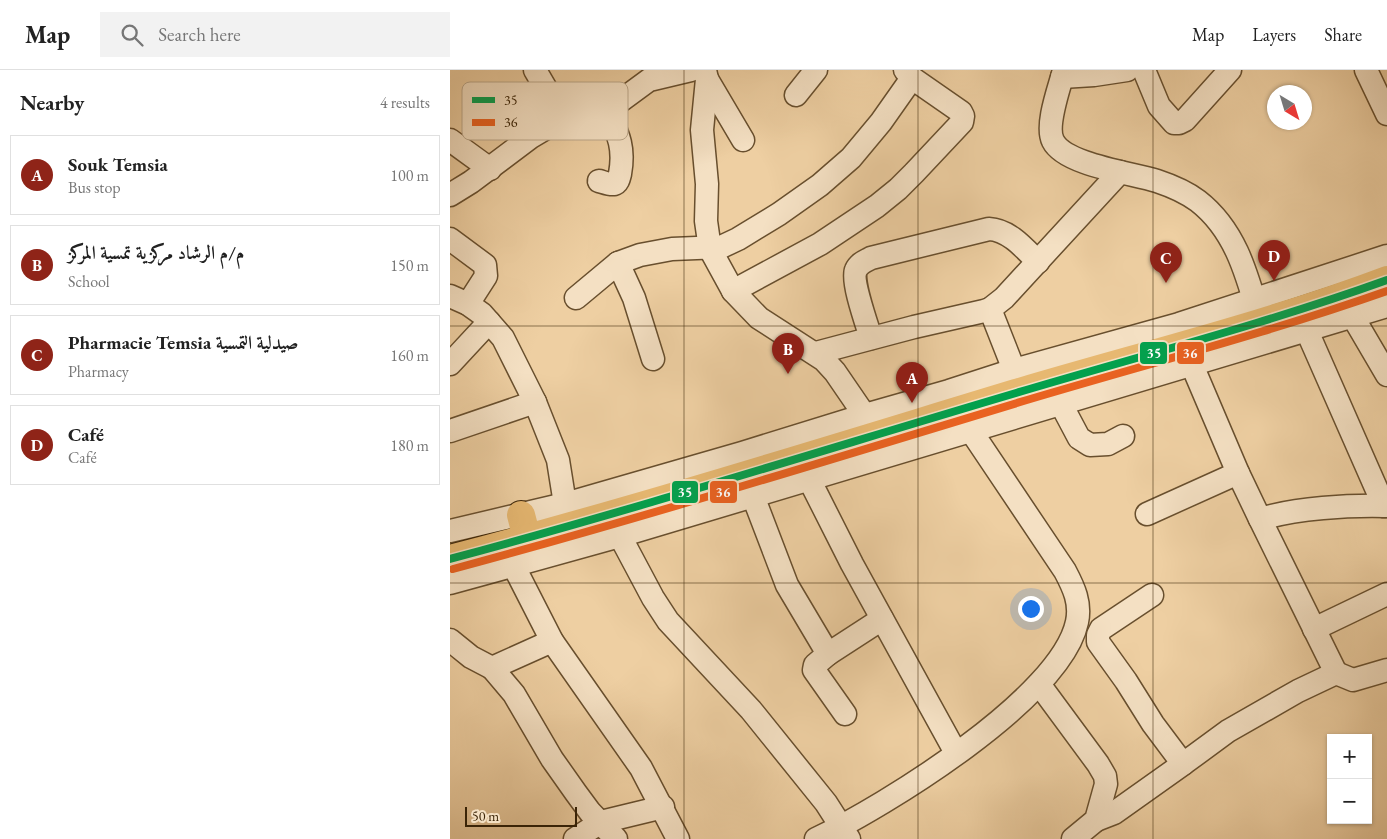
<!DOCTYPE html>
<meta charset="utf-8">
<style>
body{margin:0;font-family:"EB Garamond",Amiri,serif;background:#f2f2f2;color:#222}
.controls{position:absolute;right:15px;bottom:15px;display:grid;overflow:hidden;border-radius:0px;box-shadow:0 1px 4px #0004}
.controls button{width:45px;height:45px;display:grid;place-items:center;padding:0;border:0;border-bottom:1px solid #e0e0e0;background:#fff;color:#222;font:25px sans-serif}
.compass{position:absolute;left:817px;top:15px;width:45px;height:45px;border-radius:50%;background:#fff;box-shadow:0 1px 4px #0004;rotate:142deg}
.scale{position:absolute;left:15px;bottom:12px;width:112px;box-sizing:border-box;padding-left:5px;border:2px solid #3b2407;border-top:0;font-size:14px;line-height:18px;white-space:nowrap;color:#3b2407;-webkit-text-stroke:4px #f4e0c3;paint-order:stroke}
.you{position:absolute;left:580px;top:538px;width:18px;height:18px;margin:-12px;border:4px solid #fff;border-radius:50%;background:#1a73e8;box-shadow:0 0 0 8px #1a73e833}
.badge{display:grid;place-items:center;width:32px;height:32px;border-radius:50%;background:#8f2418;color:#fff;font-size:16px;font-weight:700}
.pin{position:absolute;translate:-50% -41px;filter:drop-shadow(0 1px 2px #0008)}
.pin::after{content:'';position:absolute;top:26px;width:18px;height:15px;background:inherit;clip-path:polygon(0 0,100% 0,50% 100%)}
.list{margin:0;padding:0;list-style:none}
h2{display:flex;justify-content:space-between;align-items:center;height:65px;margin:0;padding:0 20px;font-size:21px}
h2 small{font-size:16px;font-weight:400;color:#767676}
.list li{display:grid;grid-template-columns:32px 1fr auto;gap:15px;align-items:center;box-sizing:border-box;height:80px;margin:0 10px 10px;padding:0 10px;border:1px solid #e0e0e0;border-radius:0px}
.list b{display:block;font-size:19px;white-space:nowrap}
.list p{margin:0;font-size:16px;white-space:nowrap;color:#767676}
.list em{font-size:16px;font-style:normal;color:#767676}
.icon{flex:none;width:28px;height:28px;fill:none;stroke:currentColor;stroke-width:2;stroke-linecap:round;stroke-linejoin:round}
.map{position:relative;flex:none;width:937px;height:769px;overflow:hidden}
header{display:flex;align-items:center;gap:30px;box-sizing:border-box;height:70px;padding:0 25px;background:#fff;border-bottom:1px solid #e0e0e0}
header strong{font-size:24px}
nav{display:flex;gap:28px;margin-inline-start:auto;font-size:18px}
.search{width:350px;height:45px;background:#f2f2f2;display:flex;align-items:center;gap:12px;box-sizing:border-box;padding:0 18px;border-radius:0px;color:#767676;font-size:19px}
main{display:flex}
aside{flex:1;background:#fff}
.map>svg:first-child{display:block}
.lines{fill:none;stroke-linecap:round;stroke-linejoin:round}
.minor-casing{stroke:#684f2e;stroke-width:25}
.major-casing{stroke:#3b2407;stroke-width:30}
.minor{stroke:#f4e0c3;stroke-width:22}
.major{stroke:#e7b871;stroke-width:28}
.bus-1-casing{stroke:#f4e0c3;stroke-width:11}
.bus-2-casing{stroke:#f4e0c3;stroke-width:11}
.bus-1{stroke:#03a04d;stroke-width:8}
.bus-2{stroke:#e96221;stroke-width:8}
.grid{fill:none;stroke:#3b2407;stroke-width:1;stroke-opacity:0.55}
.key{fill:#f4e0c3;stroke:#bca88b;stroke-width:1}
.key-label{font-size:14px;fill:#3b2407}
.line-badge{stroke:#f4e0c3;stroke-width:2}
.badge-label{font-size:14px;text-anchor:middle;font-weight:bold;fill:#fff}
</style>
<header>
<strong>Map</strong>
<div class="search"><svg class="icon" aria-label="search" viewBox="0 0 24 24"><circle cx="10" cy="10" r="6"/><path d="M15 15l6 6"/></svg>Search here</div>
<nav><a>Map</a><a>Layers</a><a>Share</a></nav>
</header>
<main>
<aside>
<h2>Nearby<small>4 results</small></h2>
<ul class="list">
<li><span class="badge">A</span><div><b>Souk Temsia</b><p>Bus stop</p></div><em>100 m</em></li>
<li><span class="badge">B</span><div><b>م/م الرشاد مركزية تمسية المركز</b><p>School</p></div><em>150 m</em></li>
<li><span class="badge">C</span><div><b>Pharmacie Temsia صيدلية التمسية</b><p>Pharmacy</p></div><em>160 m</em></li>
<li><span class="badge">D</span><div><b>Café</b><p>Café</p></div><em>180 m</em></li>
</ul>
</aside>
<div class="map">
<svg width="937" height="769" viewBox="0 0 937 769">
<rect width="100%" height="100%" fill="#eecfa2"/>
<filter id="stains"><feTurbulence type="fractalNoise" baseFrequency=".004" numOctaves="4"/><feColorMatrix values="0 0 0 0 .2 0 0 0 0 .09 0 0 0 0 .02 0 0 0 .5 -.17"/></filter>
<radialGradient id="worn" r=".72"><stop offset=".6" stop-color="#630" stop-opacity="0"/><stop offset="1" stop-color="#630" stop-opacity=".3"/></radialGradient>
<g class="lines">
<g class="minor-casing">
<g id="minor">
<polyline points="85,0 113,48"/>
<polyline points="255,0 257,9 252,60 257,114 256,151 260,179 283,221 309,248 374,290 385,302 422,356"/>
<path d="M614 0C610 16 595 55 603 71 615 95 682 103 707 111 722 116 736 122 748 131 784 159 796 201 808 243"/>
<polyline points="694,0 709,36 724,53 729,53 735,50 780,0"/>
<polyline points="916,0 937,44"/>
<polyline points="612,7 644,5 677,0"/>
<polyline points="257,9 293,70"/>
<polyline points="346,25 366,0"/>
<polyline points="0,70 40,99"/>
<path d="M149 111C153 112 160 115 164 114 168 113 169 108 170 104 175 77 168 64 157 40"/>
<polyline points="0,125 21,112 81,67 113,48 153,41 165,35 199,10 241,0"/>
<polyline points="0,169 35,195 36,206 18,234"/>
<polyline points="168,193 184,228 203,289"/>
<polyline points="283,221 370,174 427,136 448,119 464,103 512,52 513,46 511,42 462,8 455,0"/>
<polyline points="0,226 18,234 32,244 53,268 85,332 108,390 115,434"/>
<polyline points="126,228 168,193 190,185 222,179 271,177 288,169 329,144 370,115 401,88 431,52 462,8"/>
<polyline points="540,239 564,300"/>
<polyline points="903,247 937,305"/>
<polyline points="857,261 934,436"/>
<path d="M421 268C417 255 401 210 406 200 409 193 416 191 421 188L539 159C559 160 574 178 588 192"/>
<polyline points="366,283 464,257 534,241 540,239 554,228 670,102"/>
<polyline points="0,294 39,252"/>
<path d="M742 295 788 403 810 449C847 438 898 435 937 436"/>
<polyline points="611,334 629,368 640,375 658,374 673,366"/>
<polyline points="0,361 85,332"/>
<polyline points="359,409 402,494 506,683"/>
<polyline points="303,426 337,515 378,584 432,549"/>
<polyline points="697,444 788,403"/>
<polyline points="810,449 886,603"/>
<polyline points="0,461 115,434 292,383 415,345 499,321 564,300 729,254 937,186"/>
<polyline points="170,466 203,528 218,551 301,640 376,733 399,769"/>
<polyline points="56,481 102,571 191,698 228,769"/>
<polyline points="0,513 170,466 937,236"/>
<polyline points="702,525 651,559 648,565 648,572 676,611 703,654 733,694 778,661 848,621 886,603 903,610 937,600"/>
<polyline points="864,559 937,524"/>
<polyline points="0,570 21,587 42,598 64,624 102,689 126,723 140,742 166,769"/>
<polyline points="378,584 365,595 364,600 395,644"/>
<polyline points="42,598 102,571"/>
<polyline points="589,614 648,694 655,706 656,714 646,750 623,769"/>
<polyline points="646,750 664,743 733,694"/>
<polyline points="125,769 151,752 213,737"/>
<path d="M366 769C435 736 611 628 627 552 631 533 624 518 615 501L521 361"/>
</g>
</g>
<g class="major-casing">
<g id="major">
<polyline points="71,445 77,468"/>
<path d="M0 489C190 439 378 380 566 323 690 286 815 256 937 210"/>
</g>
</g>
<use href="#minor" class="minor"/>
<use href="#major" class="major"/>
<g class="bus-1-casing">
<path id="bus-1" d="M0 489C190 438 377 379 566 323 690 286 815 254 937 210"/>
</g>
<g class="bus-2-casing">
<path id="bus-2" d="M3 499C192 448 379 390 567 333 690 296 815 264 937 221"/>
</g>
<use href="#bus-1" class="bus-1"/>
<use href="#bus-2" class="bus-2"/>
</g>
<path class="grid" d="M234 0V769M468 0V769M703 0V769M0 256H937M0 513H937"/>
<rect x="12" y="12" width="166" height="58" rx="8" class="key"/>
<rect x="22" y="27" width="23" height="6" fill="#03a04d"/>
<rect x="22" y="49" width="23" height="7" fill="#e96221"/>
<g class="key-label">
<text x="54" y="35">35</text>
<text x="54" y="57">36</text>
</g>
<g class="line-badge">
<rect x="726" y="271" width="29" height="24" rx="5" fill="#e96221"/>
<rect x="689" y="271" width="29" height="24" rx="5" fill="#03a04d"/>
<rect x="259" y="410" width="29" height="24" rx="5" fill="#e96221"/>
<rect x="221" y="410" width="28" height="24" rx="5" fill="#03a04d"/>
</g>
<g class="badge-label">
<text x="740" y="288">36</text>
<text x="704" y="288">35</text>
<text x="273" y="427">36</text>
<text x="235" y="427">35</text>
</g>
<rect width="100%" height="100%" filter="url(#stains)"/>
<rect width="100%" height="100%" fill="url(#worn)"/>
</svg>
<div class="controls">
<button>+</button>
<button>−</button>
</div>
<svg class="compass" viewBox="-18 -18 36 36"><path d="M0-13l5 13h-10z" fill="#e53935"/><path d="M0 13l5-13h-10z" fill="#767676"/></svg>
<div class="scale">50 m</div>
<div class="you"></div>
<div class="pin badge" style="left:462px;top:333px">A</div>
<div class="pin badge" style="left:338px;top:304px">B</div>
<div class="pin badge" style="left:716px;top:213px">C</div>
<div class="pin badge" style="left:824px;top:211px">D</div>
</div>
</main>
